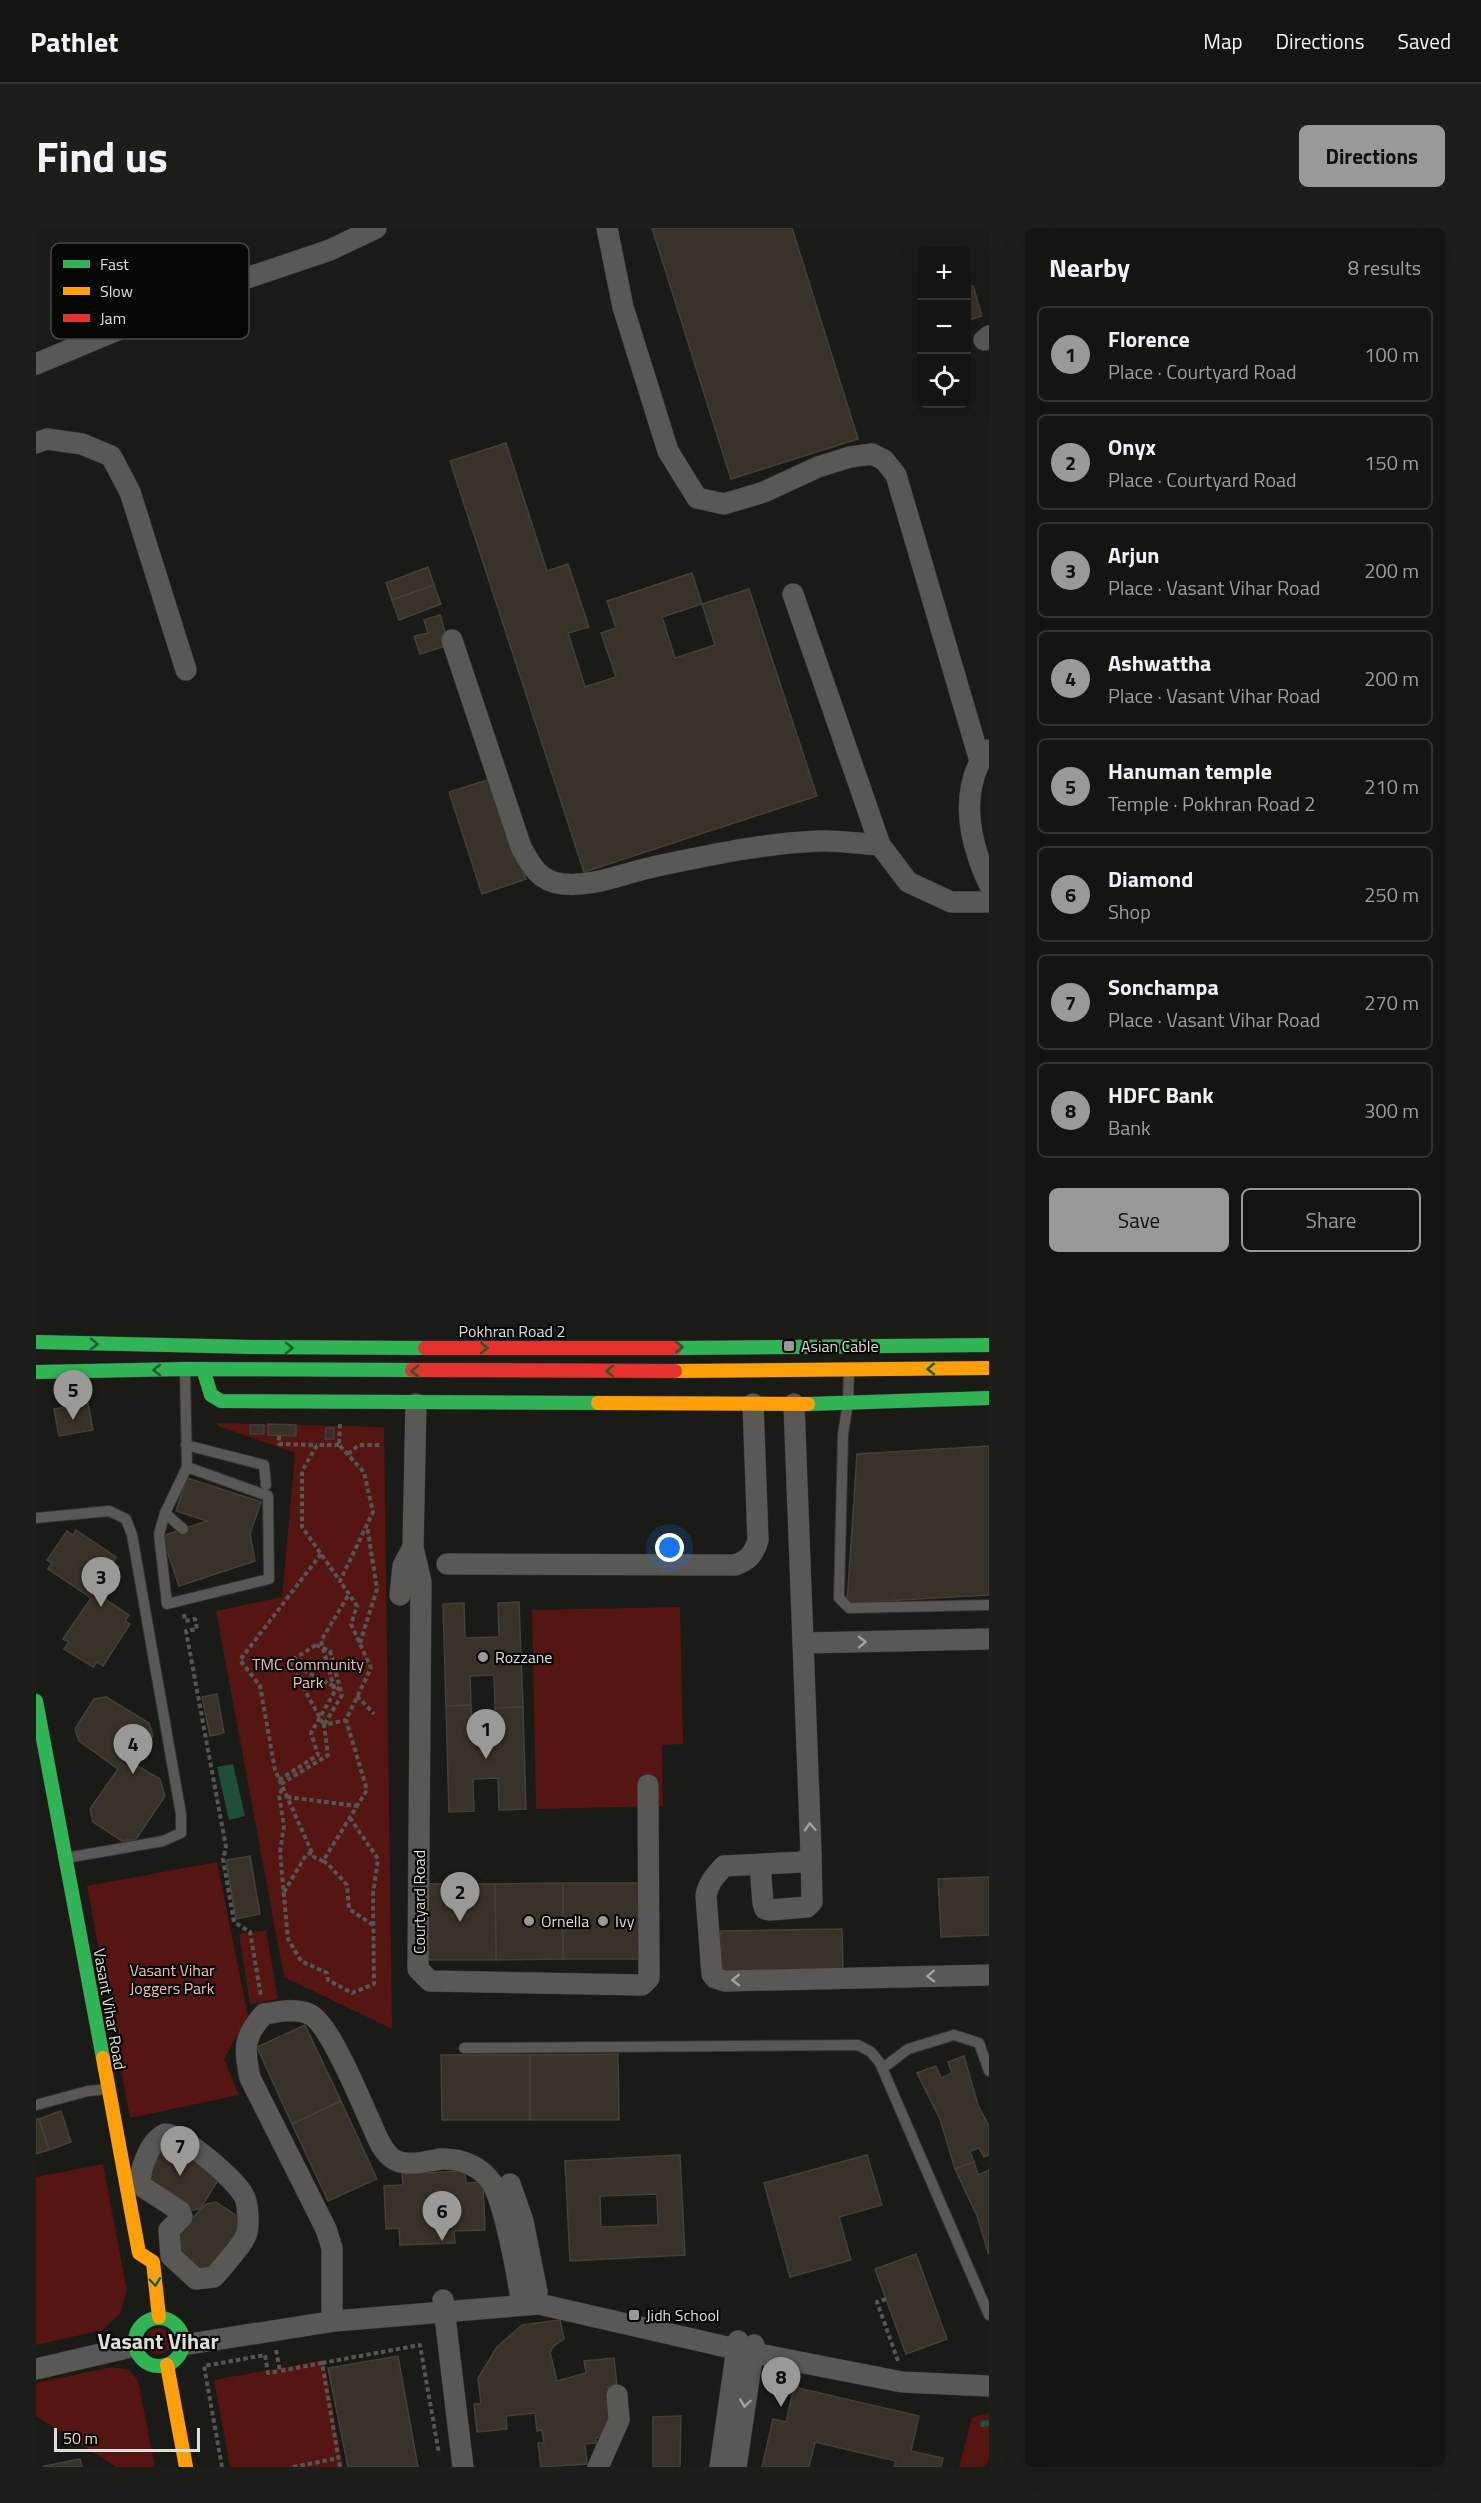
<!DOCTYPE html>
<meta charset="utf-8">
<style>
body{margin:0;font-family:"Titillium Web",sans-serif;background:#1d1d19;color:#f1f3f6}
.controls{position:absolute;right:18px;top:18px;display:grid;overflow:hidden;border-radius:9px;box-shadow:0 6px 24px #0002}
.controls button{width:54px;height:54px;display:grid;place-items:center;padding:0;border:0;border-bottom:2px solid #333330;background:#141410;color:#f1f3f6;font:30px sans-serif}
.scale{position:absolute;left:18px;bottom:15px;width:146px;box-sizing:border-box;padding-left:6px;border:3px solid #dfded9;border-top:0;font-size:16px;line-height:21px;white-space:nowrap;color:#dfded9;-webkit-text-stroke:4px #060604;paint-order:stroke}
.you{position:absolute;left:634px;top:1320px;width:21px;height:21px;margin:-15px;border:4px solid #fff;border-radius:50%;background:#1a73e8;box-shadow:0 0 0 9px #1a73e833}
.badge{display:grid;place-items:center;width:39px;height:39px;border-radius:50%;background:#9a9995;color:#111;font-size:20px;font-weight:700}
.pin{position:absolute;translate:-50% -50px;filter:drop-shadow(0 2px 3px #0008)}
.pin::after{content:'';position:absolute;top:32px;width:21px;height:18px;background:inherit;clip-path:polygon(0 0,100% 0,50% 100%)}
.list{margin:0;padding:0;list-style:none}
h2{display:flex;justify-content:space-between;align-items:center;height:78px;margin:0;padding:0 24px;font-size:26px}
h2 small{font-size:20px;font-weight:400;color:#9d9e9f}
.list li{display:grid;grid-template-columns:39px 1fr auto;gap:18px;align-items:center;box-sizing:border-box;height:96px;margin:0 12px 12px;padding:0 12px;border:2px solid #333330;border-radius:9px}
.list b{display:block;font-size:22px;white-space:nowrap}
.list p{margin:0;font-size:20px;white-space:nowrap;color:#9d9e9f}
.list em{font-size:20px;font-style:normal;color:#9d9e9f}
.actions{display:flex;gap:12px;padding:18px 24px}
.actions a{flex:1;padding:14px 0;border:2px solid #9a9995;border-radius:9px;text-align:center;font-size:21px;color:#9a9995}
.actions .main{background:#9a9995;color:#111}
.icon{flex:none;width:33px;height:33px;fill:none;stroke:currentColor;stroke-width:2;stroke-linecap:round;stroke-linejoin:round}
.map{position:relative;flex:none;width:953px;height:2239px;overflow:hidden;border-radius:9px}
header{display:flex;align-items:center;gap:36px;box-sizing:border-box;height:84px;padding:0 30px;background:#141410;border-bottom:2px solid #333330}
header strong{font-size:28px}
nav{display:flex;gap:33px;margin-inline-start:auto;font-size:21px}
.intro{display:flex;align-items:center;justify-content:space-between;box-sizing:border-box;height:144px;padding:0 36px}
h1{margin:0;font-size:42px}
.button{padding:15px 27px;border-radius:9px;background:#9a9995;color:#111;font-size:21px;font-weight:700}
main{display:flex;gap:36px;padding:0 36px}
aside{flex:1;background:#141410;border-radius:9px;box-shadow:0 6px 24px #0002}
.map>svg:first-child{display:block}
.green{fill:#551513}
.water{fill:#1f4f39}
.lines{fill:none;stroke-linecap:round;stroke-linejoin:round}
.stream{stroke:#1f4f39;stroke-width:6}
.building{fill:#393229;stroke:#42413e;stroke-width:1.5;fill-rule:evenodd}
.lane-casing{stroke:#343331;stroke-width:12}
.street-casing{stroke:#343331;stroke-width:22}
.fast-casing{stroke:#343331;stroke-width:15}
.slow-casing{stroke:#343331;stroke-width:15}
.jam-casing{stroke:#343331;stroke-width:15}
.path{stroke:#565652;stroke-width:4;stroke-dasharray:4.5 3;stroke-linecap:butt}
.lane{stroke:#595855;stroke-width:10}
.street{stroke:#595855;stroke-width:21}
.fast{stroke:#30b455;stroke-width:14}
.slow{stroke:#ff9f0a;stroke-width:14}
.jam{stroke:#e5322d;stroke-width:14}
.path-bridge{stroke:#565652;stroke-width:4;stroke-dasharray:4.5 3;stroke-linecap:butt}
.oneway{stroke:#1b5d2c}
.oneway2{stroke:#a3a29e}
.poi-dot{fill:#9a9995;stroke:#060604;stroke-width:2}
.labels{text-anchor:middle;stroke-width:4.5;stroke-linejoin:round;paint-order:stroke}
.street-label{font-size:16px;fill:#dfded9;stroke:#060604}
.poi-label{font-size:16px;fill:#dfded9;stroke:#060604;text-anchor:start}
.park-label{font-size:16px;fill:#f0beb8;stroke:#060604}
.district-label{font-size:22px;font-weight:bold;fill:#dfded9;stroke:#060604}
.key{fill:#060604;stroke:#474744;stroke-width:1.5}
.key-label{font-size:16px;fill:#dfded9}
</style>
<header>
<strong>Pathlet</strong>
<nav><a>Map</a><a>Directions</a><a>Saved</a></nav>
</header>
<div class="intro"><h1>Find us</h1><a class="button">Directions</a></div>
<main>
<div class="map">
<svg width="953" height="2239" viewBox="0 0 953 2239">
<rect width="100%" height="100%" fill="#1a1a16"/>
<g class="green">
<polygon points="181,1195 348,1199 356,1801 248,1749 180,1383 246,1369 259,1225 182,1198"/>
<polygon points="644,1379 647,1516 626,1517 627,1578 500,1581 496,1382"/>
<polygon points="181,1634 212,1788 188,1831 203,1867 94,1890 51,1658"/>
<polygon points="230,1702 242,1771 214,1776 203,1706"/>
<polygon points="67,1936 91,2063 84,2086 67,2102 0,2117 0,1949"/>
<circle cx="122" cy="2113" r="13"/>
<polygon points="288,2132 307,2239 194,2239 178,2152"/>
<polygon points="76,2139 93,2142 102,2152 119,2239 80,2239 0,2188 0,2155"/>
<polygon points="953,2185 953,2239 923,2239 936,2189"/>
</g>
<polygon class="water" points="197,1536 209,1588 193,1592 181,1539"/>
<g class="lines">
<polyline class="stream" points="947,2196 953,2195"/>
</g>
<g class="building">
<polygon points="616,0 756,0 822,211 695,251"/>
<polygon points="937,58 946,88 930,93 930,60"/>
<path d="M470 215 511 343 532 336 553 399 532 405 549 459 580 449 565 405 580 400 571 373 656 345 666 376 713 361 781 568 548 644 414 233ZM666 376 679 417 639 430 626 389Z"/>
<polygon points="392,339 398,357 356,372 350,355"/>
<polygon points="398,357 405,376 363,392 356,372"/>
<polygon points="404,387 413,417 384,426 378,408 392,405 388,392"/>
<polygon points="458,550 490,651 446,666 413,564"/>
<polygon points="52,1175 57,1202 23,1208 18,1181"/>
<polygon points="232,1196 260,1197 260,1208 232,1207"/>
<rect x="214" y="1197" width="14" height="9"/>
<polygon points="290,1200 298,1200 298,1211 289,1211"/>
<polygon points="953,1218 953,1367 811,1375 821,1226"/>
<polygon points="151,1250 225,1274 214,1306 219,1333 143,1358 126,1308 171,1293 140,1283"/>
<polygon points="40,1302 80,1329 77,1335 83,1339 66,1364 67,1370 93,1387 89,1393 94,1396 67,1438 61,1434 57,1439 28,1421 33,1414 27,1411 55,1370 12,1341 16,1335 11,1332 31,1303 37,1307"/>
<polygon points="483,1374 487,1479 459,1480 458,1447 434,1448 435,1477 410,1478 407,1376 428,1375 429,1410 463,1409 462,1375"/>
<polygon points="181,1466 188,1505 174,1508 166,1469"/>
<polygon points="70,1469 113,1495 117,1508 100,1537 124,1551 129,1568 100,1611 86,1613 57,1594 54,1581 82,1541 43,1513 39,1501 58,1471"/>
<polygon points="435,1477 436,1512 460,1511 459,1480 487,1479 490,1581 463,1582 462,1550 437,1551 438,1583 413,1584 410,1478"/>
<polygon points="214,1628 224,1686 200,1691 190,1632"/>
<polygon points="953,1649 953,1707 905,1709 902,1651"/>
<polygon points="527,1655 527,1731 460,1732 459,1656"/>
<rect x="527" y="1655" width="80" height="76"/>
<polygon points="388,1656 459,1656 460,1732 388,1732"/>
<polygon points="806,1701 807,1746 685,1748 685,1703"/>
<polygon points="269,1797 305,1873 256,1896 221,1819"/>
<polygon points="582,1826 583,1892 494,1892 494,1827"/>
<polygon points="405,1827 494,1827 494,1892 406,1892"/>
<polygon points="928,1828 942,1877 953,1898 953,1927 948,1929 943,1920 934,1923 938,1934 919,1941 904,1891 881,1845 900,1838 905,1850 916,1845 912,1834"/>
<polygon points="305,1873 341,1951 292,1973 256,1896"/>
<polygon points="25,1883 35,1914 13,1922 3,1891"/>
<polygon points="0,1891 3,1891 13,1922 0,1926"/>
<polygon points="136,1912 183,1951 164,1981 151,1983 105,1944 123,1915"/>
<path d="M644 1927 649 2027 534 2033 529 1933ZM621 1966 622 1997 565 1999 564 1968Z"/>
<polygon points="831,1927 846,1977 803,1989 815,2032 754,2049 728,1955"/>
<polygon points="938,1934 942,1947 953,1942 953,2027 941,1988 919,1941"/>
<polygon points="429,1943 430,1955 447,1954 449,2002 418,2003 419,2015 364,2017 363,2000 350,2001 348,1958 367,1957 366,1946"/>
<polygon points="180,1974 207,1992 178,2045 165,2047 136,2013 170,1976"/>
<polygon points="880,2026 911,2111 870,2126 839,2041"/>
<polygon points="524,2092 528,2111 518,2118 514,2124 521,2153 550,2145 548,2133 578,2130 581,2158 572,2159 576,2200 571,2209 560,2210 560,2215 549,2216 551,2236 505,2239 502,2215 508,2215 506,2202 501,2203 499,2185 470,2188 471,2201 441,2204 438,2176 445,2176 442,2150 461,2119 486,2097"/>
<polygon points="362,2128 382,2239 312,2239 292,2140"/>
<polygon points="758,2159 883,2188 875,2223 907,2230 905,2239 858,2239 860,2233 779,2214 773,2239 726,2239 737,2191 750,2194"/>
<polygon points="645,2188 644,2239 617,2239 617,2189"/>
<polygon points="44,2231 46,2239 4,2239"/>
</g>
<g class="lines">
<g class="lane-casing">
<g id="lane">
<polyline points="813,1142 812,1174 807,1206 803,1370 813,1380 953,1377"/>
<polyline points="150,1217 228,1237 230,1257"/>
<polyline points="129,1285 123,1306 131,1376 233,1351 232,1268 151,1239"/>
<polyline points="0,1290 73,1283 90,1291 96,1307 145,1586 145,1605 127,1613 30,1630"/>
<polyline points="147,1301 129,1285 151,1239 149,1143"/>
<polyline points="428,1820 822,1817 835,1824 844,1835 953,2087"/>
<polyline points="847,1840 872,1821 918,1807 943,1815 953,1843"/>
<polyline points="0,1877 52,1863 72,1861"/>
</g>
</g>
<g class="street-casing">
<g id="street">
<polyline points="571,0 587,79 632,223 661,270 688,276 728,264 782,239 814,229 836,226 848,232 860,247 944,533"/>
<polyline points="948,112 953,108"/>
<polyline points="0,136 184,59 294,22 340,0"/>
<polyline points="0,215 11,211 46,216 75,228 94,264 150,442"/>
<polyline points="757,366 844,617 872,654 915,674 953,674"/>
<path d="M416 412 485 619C495 638 504 654 527 656 559 659 591 644 621 638 675 627 729 615 784 613 804 612 824 616 844 617"/>
<path d="M951 522C922 564 933 613 953 656"/>
<polyline points="380,1176 377,1319 385,1354 382,1741 394,1753 606,1757 613,1750 612,1557"/>
<path d="M758 1176 775 1626 767 1634 688 1638C679 1648 672 1655 670 1668L676 1746 679 1750 689 1753 953 1747"/>
<path d="M411 1336 699 1337C713 1332 718 1326 722 1312L717 1176"/>
<polyline points="364,1367 367,1338 377,1319"/>
<polyline points="767,1415 953,1411"/>
<polyline points="724,1637 727,1675 729,1681 734,1682 771,1679 776,1674 775,1626"/>
<path d="M129 1906C147 1906 199 1951 208 1968 212 1975 213 1996 211 2004 209 2015 186 2039 178 2049L160 2051 135 2028 133 2002 146 1989 144 1983 104 1957C104 1942 113 1913 129 1906Z"/>
<polyline points="474,1956 487,1993 501,2064"/>
<polyline points="407,2072 427,2239"/>
<path d="M296 2082V2020L290 2001 214 1850C208 1821 207 1809 228 1786 242 1784 259 1780 273 1786 294 1795 324 1872 335 1895 340 1907 346 1923 356 1930 368 1940 391 1933 405 1931 424 1930 445 1938 456 1955 468 1976 480 2039 484 2065"/>
<polyline points="147,2117 299,2093 503,2076 717,2125 866,2154 953,2158"/>
<polyline points="0,2141 99,2118"/>
<polyline points="562,2239 583,2192 581,2167"/>
<polyline points="684,2239 702,2113"/>
<polyline points="700,2239 718,2117"/>
</g>
</g>
<g class="fast-casing">
<g id="fast">
<polyline points="0,1114 217,1119 389,1120"/>
<polyline points="639,1120 953,1117"/>
<polyline points="167,1141 175,1167 185,1173 562,1175"/>
<polyline points="0,1144 149,1141 376,1142"/>
<polyline points="772,1176 953,1170"/>
<polyline points="0,1473 67,1830"/>
<circle cx="123" cy="2114" r="24"/>
</g>
</g>
<g class="slow-casing">
<g id="slow">
<polyline points="639,1143 953,1140"/>
<polyline points="562,1175 772,1176"/>
<polyline points="67,1830 103,2025 117,2034 123,2089"/>
<polyline points="131,2137 150,2239"/>
</g>
</g>
<g class="jam-casing">
<g id="jam">
<polyline points="389,1120 639,1120"/>
<polyline points="376,1142 639,1143"/>
</g>
</g>
<g class="path">
<polyline points="243,1208 243,1216 281,1217"/>
<polyline points="303,1217 281,1217 266,1243 266,1299 304,1353 337,1284 328,1244 303,1217 304,1196"/>
<polyline points="312,1226 323,1217 345,1217"/>
<polyline points="285,1326 204,1432 224,1458 239,1542 278,1629 287,1633 331,1562 310,1492 335,1440 315,1396 321,1378 304,1353"/>
<polyline points="148,1386 149,1393 159,1391 161,1401 150,1403 190,1619 187,1631 198,1694 214,1704 225,1768"/>
<polyline points="324,1415 341,1361 331,1297"/>
<polygon points="280,1417 294,1423 306,1467 288,1497 253,1434"/>
<polyline points="254,1435 305,1462"/>
<polyline points="321,1468 338,1486"/>
<polyline points="245,1556 292,1527 288,1497 310,1492"/>
<polyline points="246,1561 243,1567 248,1598 244,1624 252,1711 265,1733 291,1745 292,1752 316,1765 338,1756 337,1666 342,1631 314,1590"/>
<polyline points="251,1569 321,1578"/>
<polyline points="287,1633 292,1636 311,1657 313,1681 337,1697"/>
<polyline points="248,1664 270,1627 277,1624"/>
<polyline points="850,2071 841,2074 862,2133"/>
<polyline points="240,2122 244,2143 286,2135 304,2239"/>
<polyline points="286,2135 384,2117 403,2226"/>
<polyline points="186,2239 168,2138 229,2127 232,2145 244,2143"/>
<polyline points="257,2239 303,2230"/>
</g>
<use href="#lane" class="lane"/>
<use href="#street" class="street"/>
<use href="#fast" class="fast"/>
<use href="#slow" class="slow"/>
<use href="#jam" class="jam"/>
<polyline class="path-bridge" points="243,1552 282,1527 275,1505 299,1463 285,1413 313,1366"/>
</g>
<defs><path id="oneway-chevron" d="M-2-3.5L2.5 0L-2 3.5" fill="none" stroke-width="1.6" stroke-linecap="round" stroke-linejoin="round" transform="scale(1.5)"/></defs>
<g class="oneway">
<use href="#oneway-chevron" transform="translate(58 1116) rotate(1)"/>
<use href="#oneway-chevron" transform="translate(643 1119)"/>
<use href="#oneway-chevron" transform="translate(253 1120)"/>
<use href="#oneway-chevron" transform="translate(448 1120)"/>
<use href="#oneway-chevron" transform="translate(895 1141) rotate(179)"/>
<use href="#oneway-chevron" transform="translate(121 1142) rotate(179)"/>
<use href="#oneway-chevron" transform="translate(379 1143) rotate(-180)"/>
<use href="#oneway-chevron" transform="translate(574 1143) rotate(-179)"/>
<use href="#oneway-chevron" transform="translate(119 2054) rotate(83)"/>
</g>
<g class="oneway2">
<use href="#oneway-chevron" transform="translate(826 1414) rotate(-1)"/>
<use href="#oneway-chevron" transform="translate(774 1599) rotate(-92)"/>
<use href="#oneway-chevron" transform="translate(895 1748) rotate(179)"/>
<use href="#oneway-chevron" transform="translate(700 1752) rotate(179)"/>
<use href="#oneway-chevron" transform="translate(709 2175) rotate(98)"/>
</g>
<g class="poi-dot">
<rect x="747" y="1112" width="12" height="12" rx="3"/>
<circle cx="447" cy="1429" r="6"/>
<circle cx="493" cy="1693" r="6"/>
<circle cx="567" cy="1693" r="6"/>
<rect x="592" y="2081" width="12" height="12" rx="3"/>
</g>
<g class="labels">
<g class="street-label">
<text x="476" y="1109">Pokhran Road 2</text>
<text transform="translate(383 1674) rotate(-90)" y="6">Courtyard Road</text>
<text transform="translate(74 1781) rotate(80)" y="6">Vasant Vihar Road</text>
</g>
<g class="poi-label">
<text x="765" y="1124">Asian Cable</text>
<text x="459" y="1435">Rozzane</text>
<text x="505" y="1699">Ornella</text>
<text x="579" y="1699">Ivy</text>
<text x="610" y="2093">Jidh School</text>
</g>
<g class="park-label">
<text x="272" y="1442">TMC Community<tspan x="272" dy="18">Park</tspan></text>
<text x="136" y="1748">Vasant Vihar<tspan x="136" dy="18">Joggers Park</tspan></text>
</g>
<g class="district-label">
<text x="122" y="2121">Vasant Vihar</text>
</g>
</g>
<rect x="15" y="15" width="198" height="96" rx="9" class="key"/>
<rect x="27" y="32" width="27" height="8" fill="#30b455"/>
<rect x="27" y="59" width="27" height="8" fill="#ff9f0a"/>
<rect x="27" y="86" width="27" height="8" fill="#e5322d"/>
<g class="key-label">
<text x="64" y="42">Fast</text>
<text x="64" y="69">Slow</text>
<text x="64" y="96">Jam</text>
</g>
</svg>
<div class="controls">
<button>+</button>
<button>−</button>
<button><svg class="icon" aria-label="locate" viewBox="0 0 24 24"><circle cx="12" cy="12" r="6"/><path d="M12 2v4M12 18v4M2 12h4M18 12h4"/></svg></button>
</div>
<div class="scale">50 m</div>
<div class="you"></div>
<div class="pin badge" style="left:450px;top:1531px">1</div>
<div class="pin badge" style="left:424px;top:1694px">2</div>
<div class="pin badge" style="left:65px;top:1379px">3</div>
<div class="pin badge" style="left:97px;top:1546px">4</div>
<div class="pin badge" style="left:37px;top:1192px">5</div>
<div class="pin badge" style="left:406px;top:2013px">6</div>
<div class="pin badge" style="left:144px;top:1948px">7</div>
<div class="pin badge" style="left:745px;top:2179px">8</div>
</div>
<aside>
<h2>Nearby<small>8 results</small></h2>
<ul class="list">
<li><span class="badge">1</span><div><b>Florence</b><p>Place · Courtyard Road</p></div><em>100 m</em></li>
<li><span class="badge">2</span><div><b>Onyx</b><p>Place · Courtyard Road</p></div><em>150 m</em></li>
<li><span class="badge">3</span><div><b>Arjun</b><p>Place · Vasant Vihar Road</p></div><em>200 m</em></li>
<li><span class="badge">4</span><div><b>Ashwattha</b><p>Place · Vasant Vihar Road</p></div><em>200 m</em></li>
<li><span class="badge">5</span><div><b>Hanuman temple</b><p>Temple · Pokhran Road 2</p></div><em>210 m</em></li>
<li><span class="badge">6</span><div><b>Diamond</b><p>Shop</p></div><em>250 m</em></li>
<li><span class="badge">7</span><div><b>Sonchampa</b><p>Place · Vasant Vihar Road</p></div><em>270 m</em></li>
<li><span class="badge">8</span><div><b>HDFC Bank</b><p>Bank</p></div><em>300 m</em></li>
</ul>
<div class="actions"><a class="main">Save</a><a>Share</a></div>
</aside>
</main>
